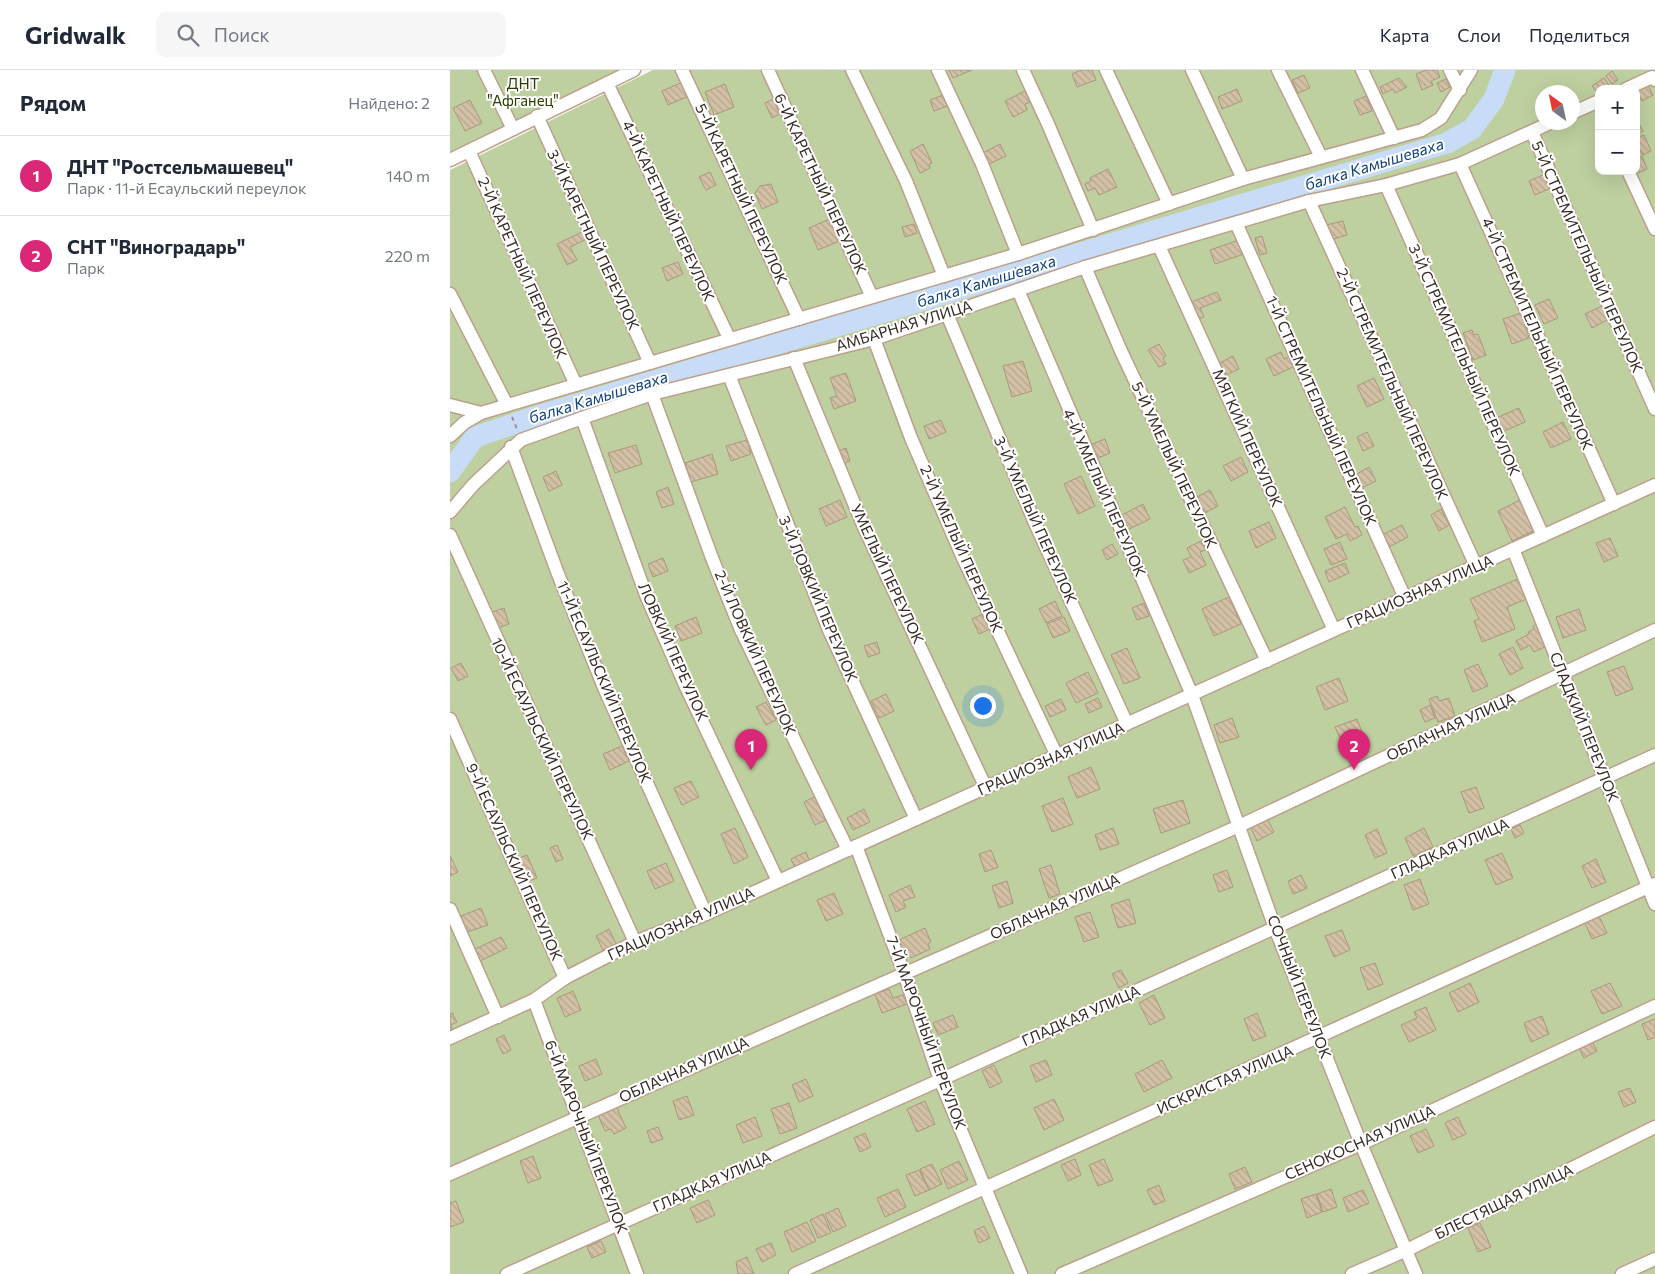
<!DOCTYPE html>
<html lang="ru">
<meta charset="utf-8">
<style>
body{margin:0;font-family:Commissioner,sans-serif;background:#f6f6f7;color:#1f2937}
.controls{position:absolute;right:15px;top:15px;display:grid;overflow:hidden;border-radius:10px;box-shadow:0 5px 20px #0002}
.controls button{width:45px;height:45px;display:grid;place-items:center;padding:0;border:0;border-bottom:1px solid #e0e1e3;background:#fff;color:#1f2937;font:25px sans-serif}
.compass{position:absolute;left:1085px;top:15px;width:45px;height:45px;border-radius:50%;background:#fff;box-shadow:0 5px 20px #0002;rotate:327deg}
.you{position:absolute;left:532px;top:635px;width:18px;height:18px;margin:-12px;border:4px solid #fff;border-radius:50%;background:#1a73e8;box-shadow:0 0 0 8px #1a73e833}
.badge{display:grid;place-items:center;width:32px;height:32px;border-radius:50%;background:#db2777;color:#fff;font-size:16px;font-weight:700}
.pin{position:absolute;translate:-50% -41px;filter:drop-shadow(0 1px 2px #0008)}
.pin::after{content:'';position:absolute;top:26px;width:18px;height:15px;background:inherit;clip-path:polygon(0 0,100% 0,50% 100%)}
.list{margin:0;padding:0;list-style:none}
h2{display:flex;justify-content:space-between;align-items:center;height:65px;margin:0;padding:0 20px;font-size:21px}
h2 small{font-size:16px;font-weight:400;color:#747a83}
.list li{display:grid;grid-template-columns:32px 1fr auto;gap:15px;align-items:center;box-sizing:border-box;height:80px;padding:0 20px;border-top:1px solid #e0e1e3}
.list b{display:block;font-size:19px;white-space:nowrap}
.list p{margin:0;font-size:16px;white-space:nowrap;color:#747a83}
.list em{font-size:16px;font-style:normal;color:#747a83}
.icon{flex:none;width:28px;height:28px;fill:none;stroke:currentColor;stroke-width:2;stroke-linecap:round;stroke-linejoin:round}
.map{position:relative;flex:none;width:1205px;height:1204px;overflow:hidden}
header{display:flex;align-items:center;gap:30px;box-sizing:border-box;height:70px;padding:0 25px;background:#fff;border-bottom:1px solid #e0e1e3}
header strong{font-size:24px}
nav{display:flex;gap:28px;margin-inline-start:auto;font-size:18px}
.search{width:350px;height:45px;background:#f6f6f7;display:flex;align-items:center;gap:12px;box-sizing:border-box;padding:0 18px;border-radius:10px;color:#747a83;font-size:19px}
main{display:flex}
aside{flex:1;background:#fff}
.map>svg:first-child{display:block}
.garden{fill:#bed0a0;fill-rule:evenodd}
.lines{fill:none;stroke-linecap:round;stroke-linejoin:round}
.river{stroke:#c8dcf7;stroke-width:21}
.building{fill:url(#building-back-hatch);stroke:#a9977d}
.minor-casing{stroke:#bca08d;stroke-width:15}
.path{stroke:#9b938e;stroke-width:2;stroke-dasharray:4 4;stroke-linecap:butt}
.minor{stroke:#fff;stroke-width:12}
.labels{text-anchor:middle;stroke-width:4;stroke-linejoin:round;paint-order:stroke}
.park-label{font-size:15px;fill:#2d3d01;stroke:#fff}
.street-label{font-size:15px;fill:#342922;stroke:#fff}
.water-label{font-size:16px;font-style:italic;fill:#10427b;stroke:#fff}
</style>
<header>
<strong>Gridwalk</strong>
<div class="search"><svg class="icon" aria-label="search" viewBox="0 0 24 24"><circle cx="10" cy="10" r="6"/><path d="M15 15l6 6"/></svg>Поиск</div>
<nav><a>Карта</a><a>Слои</a><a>Поделиться</a></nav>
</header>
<main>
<aside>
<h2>Рядом<small>Найдено: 2</small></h2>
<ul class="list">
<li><span class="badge">1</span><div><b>ДНТ &quot;Ростсельмашевец&quot;</b><p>Парк · 11-й Есаульский переулок</p></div><em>140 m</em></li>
<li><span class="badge">2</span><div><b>СНТ &quot;Виноградарь&quot;</b><p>Парк</p></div><em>220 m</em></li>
</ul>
</aside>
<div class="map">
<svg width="1205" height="1204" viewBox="0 0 1205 1204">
<defs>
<pattern id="building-back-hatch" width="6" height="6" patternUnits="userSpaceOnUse" patternTransform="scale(1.25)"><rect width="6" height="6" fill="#d3c1a5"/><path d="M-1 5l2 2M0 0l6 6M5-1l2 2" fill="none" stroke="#b6a68e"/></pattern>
</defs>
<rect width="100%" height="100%" fill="#fbf5f1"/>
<g class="garden">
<polygon points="0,0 171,0 0,84"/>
<path d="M203 0H1205V1204H0V100ZM1149 19H1186V101H1149ZM1092 22H1122V52H1092Z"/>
</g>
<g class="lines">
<polyline class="river" points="0,402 25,367 87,346 997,73 1022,59 1044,29 1055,0"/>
</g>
<g class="building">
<polygon points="499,0 522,0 503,8"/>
<polygon points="631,0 642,0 646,10 627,17 622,4"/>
<polygon points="976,0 987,0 990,7 981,11 983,15 972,20 966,4"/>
<polygon points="1162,1 1168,10 1162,14 1156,6"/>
<polygon points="854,5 860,18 848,23 842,10"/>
<polygon points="949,8 957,17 945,23 943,19 933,24 930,17"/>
<polygon points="1154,8 1160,17 1149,19 1149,25 1142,16"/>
<polygon points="996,9 1000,17 991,22 987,13"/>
<polygon points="233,12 239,26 218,35 212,21"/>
<polygon points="1196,12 1203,25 1192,31 1186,19"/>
<polygon points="275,14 284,37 264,45 255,22"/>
<polygon points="787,19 792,31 772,39 768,27"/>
<polygon points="575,21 580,32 575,34 577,40 563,47 555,31"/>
<polygon points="493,25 497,36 484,41 480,30"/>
<polygon points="916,26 922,41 910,45 904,31"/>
<polygon points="323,29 330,44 322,48 315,33"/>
<polygon points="20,30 32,53 15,61 3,38"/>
<polygon points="1186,48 1193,61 1186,64"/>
<polygon points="1194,65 1201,81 1193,85 1190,81 1186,83 1186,68"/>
<polygon points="473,74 482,93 479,94 480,98 470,103 460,81"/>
<polygon points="550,74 556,86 539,94 533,83"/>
<polygon points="1192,86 1197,99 1185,104 1186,89"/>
<polygon points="658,99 667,117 649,125 645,118 638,121 635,114 641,111 640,108"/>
<polygon points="260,102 266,115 256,120 249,107"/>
<polygon points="1095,104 1101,118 1085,125 1079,111"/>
<polygon points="321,114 328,132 312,139 305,123 310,116"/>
<polygon points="384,147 394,169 368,180 359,158"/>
<polygon points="893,151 897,165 880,170 876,155"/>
<polygon points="464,154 467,163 455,167 452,157"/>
<polygon points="134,161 137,169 120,177 127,190 117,195 107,174"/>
<polygon points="812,166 817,183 810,185 805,168"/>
<polygon points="789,170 794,184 765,194 760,180"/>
<polygon points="228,192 233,204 217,211 212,198"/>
<polygon points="767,222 771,230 750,238 754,247 745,250 739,233"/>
<polygon points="1099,229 1108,248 1094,254 1085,235"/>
<polygon points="1152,236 1159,249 1142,258 1135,244"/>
<polygon points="1071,243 1079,268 1062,274 1053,249"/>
<polygon points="1022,260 1024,265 1028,264 1036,285 1023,290 1013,263"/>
<polygon points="709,274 716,286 713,288 716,294 709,297 698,280"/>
<polygon points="831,282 834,289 841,286 845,296 824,306 816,289"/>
<polygon points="783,286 789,299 776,305 770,293"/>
<polygon points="573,291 582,321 562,327 553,296"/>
<polygon points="396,303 406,331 384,339 380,328 387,326 380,308"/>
<polygon points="924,308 934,329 917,337 907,316"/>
<polygon points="1069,338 1075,352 1052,362 1046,348"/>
<polygon points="491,350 496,362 479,369 474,356"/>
<polygon points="1113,352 1121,369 1101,378 1093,362"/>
<polygon points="917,362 924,376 913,381 907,367"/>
<polygon points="655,369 660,383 648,388 642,374"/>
<polygon points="297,370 301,384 281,391 276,376"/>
<polygon points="186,375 192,394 165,403 158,383"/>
<polygon points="396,378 400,391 390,394 386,382"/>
<polygon points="262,384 268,404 241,412 235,393"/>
<polygon points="791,387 798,402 781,411 773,396"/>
<polygon points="919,397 926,411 914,417 907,404"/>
<polygon points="106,401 112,415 99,421 93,407"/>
<polygon points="631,406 645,436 628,444 614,414"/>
<polygon points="218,417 224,434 212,438 206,422"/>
<polygon points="760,420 768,436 753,444 745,428"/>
<polygon points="390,430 397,447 376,456 369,439"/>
<polygon points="1070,430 1085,460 1062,471 1048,441"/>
<polygon points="693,434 700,449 677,460 670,446"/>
<polygon points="895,437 905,457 908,456 912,465 900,471 897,464 886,469 875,447"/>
<polygon points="991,439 999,455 989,461 981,445"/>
<polygon points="819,452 826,468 806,478 799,461"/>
<polygon points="952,455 958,467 939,477 932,465"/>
<polygon points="1160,468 1168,486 1154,492 1146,473"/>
<polygon points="751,471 756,480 750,482 756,495 739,503 733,490 741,487 737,478"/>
<polygon points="890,472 897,489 881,495 874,479"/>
<polygon points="662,474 668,484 657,490 652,480"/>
<polygon points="213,488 218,501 203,507 198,494"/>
<polygon points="895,493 899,503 879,512 875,501"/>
<polygon points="1070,508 1079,528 1057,537 1065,559 1032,572 1024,551 1029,549 1020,529"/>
<polygon points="779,527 791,554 764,566 752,539"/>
<polygon points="605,531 612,546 596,553 589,539"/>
<polygon points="694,533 699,546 687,550 682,538"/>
<polygon points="54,538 59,554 42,560 36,544"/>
<polygon points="1129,539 1136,560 1113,568 1106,547"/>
<polygon points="535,543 542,558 529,564 522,549"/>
<polygon points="246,547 252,563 231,571 225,556"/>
<polygon points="614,547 620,561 603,568 597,554"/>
<polygon points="1089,553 1101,574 1084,582 1080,575 1071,580 1066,571 1079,564 1078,562 1084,559 1083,556"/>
<polygon points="427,572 430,583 418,587 414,576"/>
<polygon points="1063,577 1073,598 1060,605 1049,584"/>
<polygon points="677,578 690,608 674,614 661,585"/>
<polygon points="11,593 18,606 8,611 1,598"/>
<polygon points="1028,594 1038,616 1023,622 1014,600"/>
<polygon points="1174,596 1183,619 1166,626 1157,602"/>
<polygon points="638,602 648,623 626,633 616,613"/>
<polygon points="889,608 898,631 875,640 866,617"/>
<polygon points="436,624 444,641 429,648 421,631"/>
<polygon points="987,626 989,631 999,628 1005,646 988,652 979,629"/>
<polygon points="648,628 652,637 639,643 635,634"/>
<polygon points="611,629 616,640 600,647 595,636"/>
<polygon points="316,632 326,650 316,655 306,637"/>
<polygon points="980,635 985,648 975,652 970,640"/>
<polygon points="782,648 789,667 770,673 764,655"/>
<polygon points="907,649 916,672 895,680 885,657"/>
<polygon points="172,676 179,691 160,700 153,684"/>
<polygon points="641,697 650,719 627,728 618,707"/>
<polygon points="241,711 249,727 232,735 224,718"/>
<polygon points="1026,717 1034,738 1019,743 1011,722"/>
<polygon points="368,725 380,748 365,755 354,732"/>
<polygon points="613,728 623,754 602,762 592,736"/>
<polygon points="733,730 740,753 711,763 703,739"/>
<polygon points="414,739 420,752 403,760 397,748"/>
<polygon points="816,746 824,762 807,771 799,754"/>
<polygon points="1070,755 1074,763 1065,768 1061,759"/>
<polygon points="285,758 298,787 284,794 271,764"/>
<polygon points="663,758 669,774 650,780 645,765"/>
<polygon points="974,758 983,777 963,786 955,768"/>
<polygon points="927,759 937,783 925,788 915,765"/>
<polygon points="107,775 113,789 106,792 100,778"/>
<polygon points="541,780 548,797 535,802 529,784"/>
<polygon points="356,782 360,793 346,800 341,789"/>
<polygon points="1052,783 1063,808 1046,815 1035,790"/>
<polygon points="77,785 87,808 74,813 64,790"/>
<polygon points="0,786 8,802 0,806"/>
<polygon points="1146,789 1156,812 1142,818 1132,796"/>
<polygon points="216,793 224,811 205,819 197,801"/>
<polygon points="601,795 610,824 599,828 589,799"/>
<polygon points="777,800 783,817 769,822 763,805"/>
<polygon points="851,805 857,818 843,824 838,811"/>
<polygon points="970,809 979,834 963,840 954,815"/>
<polygon points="557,811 563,833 549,838 542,816"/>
<polygon points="460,815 465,827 453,831 456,837 446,842 439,825"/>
<polygon points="384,823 393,844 376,851 367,830"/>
<polygon points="679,829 686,853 668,858 661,835"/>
<polygon points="31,838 38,855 17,862 11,846"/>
<polygon points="640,842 649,867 634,872 625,847"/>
<polygon points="1148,844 1157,863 1142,869 1134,851"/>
<polygon points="475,858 481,872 478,874 480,879 461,888 458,882 455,883 449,870"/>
<polygon points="159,859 166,874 153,880 146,866"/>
<polygon points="892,860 900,880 884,887 875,866"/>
<polygon points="51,867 57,878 28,892 23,880"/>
<polygon points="925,893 933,914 918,920 910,898"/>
<polygon points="671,900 678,913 669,918 662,904"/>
<polygon points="1020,913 1029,932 1008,942 999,923"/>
<polygon points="1160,913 1172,936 1152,944 1141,921"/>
<polygon points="439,919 443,928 453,925 457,934 432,943 425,924"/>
<polygon points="123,921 131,940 115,947 107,928"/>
<polygon points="704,925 715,948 700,955 689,933"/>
<polygon points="976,937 986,960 959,972 951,955 967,948 964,942"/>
<polygon points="2,943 7,952 1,955 2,959 0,960 0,944"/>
<polygon points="807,943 816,966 803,971 794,949"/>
<polygon points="503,945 508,957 488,965 483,953"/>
<polygon points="1092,946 1099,964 1081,972 1074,953"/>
<polygon points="1205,949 1205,967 1198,970 1192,954"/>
<polygon points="54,965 61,980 53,984 46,969"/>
<polygon points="1142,971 1147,981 1134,988 1129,978"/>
<polygon points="146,989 152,1004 135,1011 129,996"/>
<polygon points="596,990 602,1005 586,1012 580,996"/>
<polygon points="712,990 722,1008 694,1022 685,1004"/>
<polygon points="544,995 552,1012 540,1018 532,1001"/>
<polygon points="356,1009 363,1026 349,1032 342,1015"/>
<polygon points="1180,1018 1186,1032 1174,1037 1168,1022"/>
<polygon points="237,1026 244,1045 229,1050 223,1031"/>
<polygon points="604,1029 614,1050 594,1060 584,1038"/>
<polygon points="475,1031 485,1054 467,1062 457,1039"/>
<polygon points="339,1033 347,1058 330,1064 321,1039"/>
<polygon points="166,1036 176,1058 164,1064 161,1059 155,1061 148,1045"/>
<polygon points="305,1047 312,1066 293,1073 286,1055"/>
<polygon points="1008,1047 1016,1064 1003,1070 995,1053"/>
<polygon points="208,1057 213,1069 201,1073 197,1061"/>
<polygon points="976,1059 984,1076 968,1083 960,1066"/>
<polygon points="415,1063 421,1077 410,1082 404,1068"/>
<polygon points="83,1086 91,1108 78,1113 70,1091"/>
<polygon points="625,1089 631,1105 618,1111 611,1095"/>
<polygon points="654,1089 663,1110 648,1116 639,1095"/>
<polygon points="509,1091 518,1110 498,1119 490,1100"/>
<polygon points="482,1094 492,1114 479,1120 470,1099"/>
<polygon points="795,1097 802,1112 785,1119 779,1104"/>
<polygon points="469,1100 479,1120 465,1126 456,1105"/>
<polygon points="709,1115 715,1131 704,1135 697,1120"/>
<polygon points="448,1119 456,1137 435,1147 427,1128"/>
<polygon points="881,1119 887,1137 873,1142 867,1124"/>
<polygon points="913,1120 919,1133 898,1142 893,1128"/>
<polygon points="866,1124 872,1142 857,1148 851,1129"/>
<polygon points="258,1130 265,1145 247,1153 240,1138"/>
<polygon points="6,1131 14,1152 0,1157 0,1133"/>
<polygon points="388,1138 396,1156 383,1162 375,1144"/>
<polygon points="373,1144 381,1163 368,1168 360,1150"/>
<polygon points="357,1152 366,1171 342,1182 334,1162"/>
<polygon points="1030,1153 1041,1177 1028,1182 1018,1158"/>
<polygon points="534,1156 540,1168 529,1173 524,1161"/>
<polygon points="151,1171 156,1182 142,1188 137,1177"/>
<polygon points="321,1173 326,1185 312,1192 306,1179"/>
<polygon points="297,1187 304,1204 288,1204 286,1192"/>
</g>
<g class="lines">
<g class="minor-casing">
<g id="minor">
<polyline points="34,0 63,59"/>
<polyline points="232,0 349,249"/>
<polyline points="318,0 422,227"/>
<polyline points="402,0 456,111 494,206"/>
<polyline points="488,0 532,94 568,184"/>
<polyline points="573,0 598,54 643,160"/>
<polyline points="656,0 719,134"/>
<polyline points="742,0 793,109"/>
<polyline points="828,0 871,87"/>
<polyline points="912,0 944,68"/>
<polyline points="1000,0 1010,20"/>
<polyline points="157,13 279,268"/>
<polyline points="1176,19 1202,7 1205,10"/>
<polyline points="1122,43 1149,31"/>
<polyline points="87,46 200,293"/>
<polyline points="1082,62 1205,339"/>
<polyline points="19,81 126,315"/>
<polyline points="0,90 184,0"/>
<polyline points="1010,94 1164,434"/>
<polyline points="1178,101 1205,159"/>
<polyline points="936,115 1093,466"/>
<polyline points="859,131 1026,496"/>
<polyline points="786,153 955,528"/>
<polyline points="709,176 884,560"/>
<polyline points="635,197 671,281 817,591"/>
<polyline points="568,220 742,625 825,858 911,1074 966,1204"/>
<polyline points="0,224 57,335"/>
<polyline points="497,244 585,453 677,654"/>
<polyline points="424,269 461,368 513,488 607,686"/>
<polyline points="344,288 413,455 536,718"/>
<polyline points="279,305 379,560 466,749"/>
<polyline points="202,324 262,488 291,560 398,780"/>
<polyline points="0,335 31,343"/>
<polyline points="132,348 196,525 236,617 328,811"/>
<polyline points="0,366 14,353 31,343 568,184 793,109 972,60 991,48 1021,0"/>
<polyline points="61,377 108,504 155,620 256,844"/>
<polyline points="0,442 23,415 71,370 132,348 202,324 424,269 635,197 859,131 936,115 1010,94 1102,52"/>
<polyline points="0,465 185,872"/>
<polyline points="1063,479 1205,834"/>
<polyline points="0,649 115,908"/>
<polyline points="406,776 454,903 490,1010 571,1204"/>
<polyline points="0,839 48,947"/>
<polyline points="84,930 187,1204"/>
<polyline points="0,968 84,930 115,908 185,872 256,844 1205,415"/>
<polyline points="0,1104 789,756 1205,560"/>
<polyline points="57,1204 490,1010 1205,685"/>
<polyline points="345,1204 1205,814"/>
<polyline points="612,1204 911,1074 1205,936"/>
<polyline points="902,1204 957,1180 1205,1057"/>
<polyline points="1172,1204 1205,1189"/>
</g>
</g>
<g class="path">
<polyline points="565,197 569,207"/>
<polyline points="62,347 67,359"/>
</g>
<use href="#minor" class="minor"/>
</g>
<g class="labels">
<g class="park-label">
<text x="73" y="19">ДНТ<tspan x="73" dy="17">"Афганец"</tspan></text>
</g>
<g class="street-label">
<text transform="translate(370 114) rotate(65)" y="5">6-Й КАРЕТНЫЙ ПЕРЕУЛОК</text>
<text transform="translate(291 124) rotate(65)" y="5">5-Й КАРЕТНЫЙ ПЕРЕУЛОК</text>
<text transform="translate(218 141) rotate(65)" y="5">4-Й КАРЕТНЫЙ ПЕРЕУЛОК</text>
<text transform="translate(143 170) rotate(65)" y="5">3-Й КАРЕТНЫЙ ПЕРЕУЛОК</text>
<text transform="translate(1137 187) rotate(66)" y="5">5-Й СТРЕМИТЕЛЬНЫЙ ПЕРЕУЛОК</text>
<text transform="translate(72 198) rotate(66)" y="5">2-Й КАРЕТНЫЙ ПЕРЕУЛОК</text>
<text transform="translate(454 256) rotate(-17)" y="5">АМБАРНАЯ УЛИЦА</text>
<text transform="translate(1087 264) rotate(66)" y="5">4-Й СТРЕМИТЕЛЬНЫЙ ПЕРЕУЛОК</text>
<text transform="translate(1014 290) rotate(66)" y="5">3-Й СТРЕМИТЕЛЬНЫЙ ПЕРЕУЛОК</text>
<text transform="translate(942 314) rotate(66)" y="5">2-Й СТРЕМИТЕЛЬНЫЙ ПЕРЕУЛОК</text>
<text transform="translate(871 341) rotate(66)" y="5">1-Й СТРЕМИТЕЛЬНЫЙ ПЕРЕУЛОК</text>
<text transform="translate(797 368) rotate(66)" y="5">МЯГКИЙ ПЕРЕУЛОК</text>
<text transform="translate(724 395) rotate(65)" y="5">5-Й УМЕЛЫЙ ПЕРЕУЛОК</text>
<text transform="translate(654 423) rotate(66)" y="5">4-Й УМЕЛЫЙ ПЕРЕУЛОК</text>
<text transform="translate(585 450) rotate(66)" y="5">3-Й УМЕЛЫЙ ПЕРЕУЛОК</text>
<text transform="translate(511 479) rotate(66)" y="5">2-Й УМЕЛЫЙ ПЕРЕУЛОК</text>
<text transform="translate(437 504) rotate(65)" y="5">УМЕЛЫЙ ПЕРЕУЛОК</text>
<text transform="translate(970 522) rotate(-24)" y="5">ГРАЦИОЗНАЯ УЛИЦА</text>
<text transform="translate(368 529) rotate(67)" y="5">3-Й ЛОВКИЙ ПЕРЕУЛОК</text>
<text transform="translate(223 582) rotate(66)" y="5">ЛОВКИЙ ПЕРЕУЛОК</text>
<text transform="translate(305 583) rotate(66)" y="5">2-Й ЛОВКИЙ ПЕРЕУЛОК</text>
<text transform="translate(154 612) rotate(67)" y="5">11-Й ЕСАУЛЬСКИЙ ПЕРЕУЛОК</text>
<text transform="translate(1001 657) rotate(-25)" y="5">ОБЛАЧНАЯ УЛИЦА</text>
<text transform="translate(1134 657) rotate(68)" y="5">СЛАДКИЙ ПЕРЕУЛОК</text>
<text transform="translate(92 669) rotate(65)" y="5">10-Й ЕСАУЛЬСКИЙ ПЕРЕУЛОК</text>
<text transform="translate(601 689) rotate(-24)" y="5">ГРАЦИОЗНАЯ УЛИЦА</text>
<text transform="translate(1000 779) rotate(-24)" y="5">ГЛАДКАЯ УЛИЦА</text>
<text transform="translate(64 792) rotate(66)" y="5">9-Й ЕСАУЛЬСКИЙ ПЕРЕУЛОК</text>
<text transform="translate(605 837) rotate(-24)" y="5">ОБЛАЧНАЯ УЛИЦА</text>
<text transform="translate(231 854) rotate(-24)" y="5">ГРАЦИОЗНАЯ УЛИЦА</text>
<text transform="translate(849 917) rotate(69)" y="5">СОЧНЫЙ ПЕРЕУЛОК</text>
<text transform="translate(631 946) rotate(-24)" y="5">ГЛАДКАЯ УЛИЦА</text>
<text transform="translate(476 963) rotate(70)" y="5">7-Й МАРОЧНЫЙ ПЕРЕУЛОК</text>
<text transform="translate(234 1000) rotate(-24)" y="5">ОБЛАЧНАЯ УЛИЦА</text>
<text transform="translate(775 1010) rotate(-24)" y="5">ИСКРИСТАЯ УЛИЦА</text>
<text transform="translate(136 1067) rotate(69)" y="5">6-Й МАРОЧНЫЙ ПЕРЕУЛОК</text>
<text transform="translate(910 1073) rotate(-24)" y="5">СЕНОКОСНАЯ УЛИЦА</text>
<text transform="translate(262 1112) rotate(-24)" y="5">ГЛАДКАЯ УЛИЦА</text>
<text transform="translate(1054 1132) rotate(-26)" y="5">БЛЕСТЯЩАЯ УЛИЦА</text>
</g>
<g class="water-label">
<text transform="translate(924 94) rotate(-17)" y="6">балка Камышеваха</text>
<text transform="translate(536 211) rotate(-17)" y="6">балка Камышеваха</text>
<text transform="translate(148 327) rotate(-17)" y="6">балка Камышеваха</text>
</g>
</g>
</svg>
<div class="controls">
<button>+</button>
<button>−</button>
</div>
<svg class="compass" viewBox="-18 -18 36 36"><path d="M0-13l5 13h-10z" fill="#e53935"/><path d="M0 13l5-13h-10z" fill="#747a83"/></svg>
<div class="you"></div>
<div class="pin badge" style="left:301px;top:700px">1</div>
<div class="pin badge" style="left:904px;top:700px">2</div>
</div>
</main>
